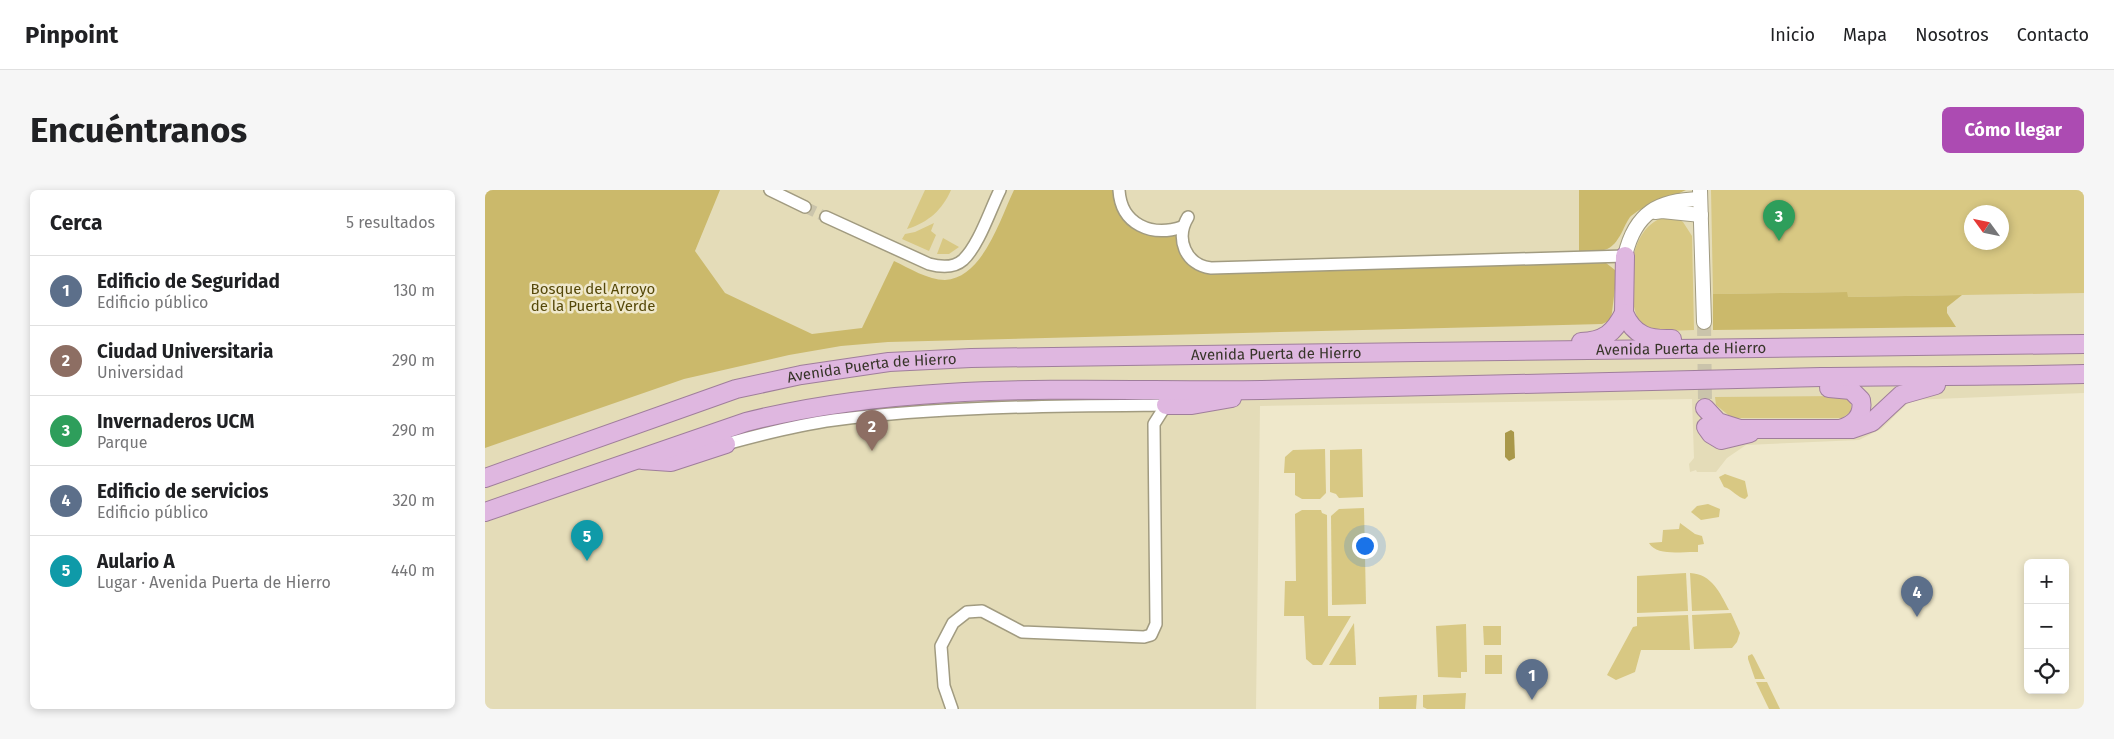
<!DOCTYPE html>
<html lang="es">
<meta charset="utf-8">
<style>
body{margin:0;font-family:"Fira Sans",sans-serif;background:#f6f6f6;color:#202124}
.controls{position:absolute;right:15px;bottom:15px;display:grid;overflow:hidden;border-radius:8px;box-shadow:0 2px 8px #0003}
.controls button{width:45px;height:45px;display:grid;place-items:center;padding:0;border:0;border-bottom:1px solid #e0e0e0;background:#fff;color:#202124;font:25px sans-serif}
.compass{position:absolute;left:1479px;top:15px;width:45px;height:45px;border-radius:50%;background:#fff;box-shadow:0 2px 8px #0003;rotate:303deg}
.you{position:absolute;left:879px;top:355px;width:18px;height:18px;margin:-12px;border:4px solid #fff;border-radius:50%;background:#1a73e8;box-shadow:0 0 0 8px #1a73e833}
.badge{display:grid;place-items:center;width:32px;height:32px;border-radius:50%;background:#ac4bb2;color:#fff;font-size:16px;font-weight:700}
.pin{position:absolute;translate:-50% -41px;filter:drop-shadow(0 1px 2px #0008)}
.pin::after{content:'';position:absolute;top:26px;width:18px;height:15px;background:inherit;clip-path:polygon(0 0,100% 0,50% 100%)}
.list{margin:0;padding:0;list-style:none}
h2{display:flex;justify-content:space-between;align-items:center;height:65px;margin:0;padding:0 20px;font-size:21px}
h2 small{font-size:16px;font-weight:400;color:#757577}
.list li{display:grid;grid-template-columns:32px 1fr auto;gap:15px;align-items:center;box-sizing:border-box;height:70px;padding:0 20px;border-top:1px solid #e0e0e0}
.list b{display:block;font-size:19px;white-space:nowrap}
.list p{margin:0;font-size:16px;white-space:nowrap;color:#757577}
.list em{font-size:16px;font-style:normal;color:#757577}
.icon{flex:none;width:28px;height:28px;fill:none;stroke:currentColor;stroke-width:2;stroke-linecap:round;stroke-linejoin:round}
.map{position:relative;flex:none;width:1599px;height:519px;overflow:hidden;border-radius:8px}
header{display:flex;align-items:center;gap:30px;box-sizing:border-box;height:70px;padding:0 25px;background:#fff;border-bottom:1px solid #e0e0e0}
header strong{font-size:24px}
nav{display:flex;gap:28px;margin-inline-start:auto;font-size:18px}
.intro{display:flex;align-items:center;justify-content:space-between;box-sizing:border-box;height:120px;padding:0 30px}
h1{margin:0;font-size:35px}
.button{padding:12px 22px;border-radius:8px;background:#ac4bb2;color:#fff;font-size:18px;font-weight:700}
main{display:flex;gap:30px;padding:0 30px}
aside{flex:1;background:#fff;border-radius:8px;box-shadow:0 2px 8px #0003}
.map>svg:first-child{display:block}
.built{fill:#e4dcb8;fill-rule:evenodd}
.green{fill:#d8c883;fill-rule:evenodd}
.forest{fill:#cbb96b}
.water{fill:#a9984a}
.lines{fill:none;stroke-linecap:round;stroke-linejoin:round}
.minor-tunnel{stroke:#cac4ab;stroke-width:11;stroke-dasharray:11 5.5;stroke-linecap:butt}
.tertiary-tunnel{stroke:#cac4ab;stroke-width:14;stroke-dasharray:14 7;stroke-linecap:butt}
.minor-casing{stroke:#a19b80;stroke-width:14}
.tertiary-casing{stroke:#a19b80;stroke-width:16}
.trunk-casing{stroke:#9f7e9b;stroke-width:20}
.minor{stroke:#fff;stroke-width:11}
.tertiary{stroke:#fff;stroke-width:14}
.trunk{stroke:#dfb7e0;stroke-width:18}
.labels{text-anchor:middle;stroke-width:5;stroke-linejoin:round;paint-order:stroke}
.park-label{font-size:15px;fill:#554809;stroke:#efe8cb}
.street-label{font-size:15px;fill:#373529;stroke:#efe8cb}
</style>
<header>
<strong>Pinpoint</strong>
<nav><a>Inicio</a><a>Mapa</a><a>Nosotros</a><a>Contacto</a></nav>
</header>
<div class="intro"><h1>Encuéntranos</h1><a class="button">Cómo llegar</a></div>
<main>
<aside>
<h2>Cerca<small>5 resultados</small></h2>
<ul class="list">
<li><span class="badge" style="background:#5c6f8a">1</span><div><b>Edificio de Seguridad</b><p>Edificio público</p></div><em>130 m</em></li>
<li><span class="badge" style="background:#8d6e63">2</span><div><b>Ciudad Universitaria</b><p>Universidad</p></div><em>290 m</em></li>
<li><span class="badge" style="background:#2e9e5b">3</span><div><b>Invernaderos UCM</b><p>Parque</p></div><em>290 m</em></li>
<li><span class="badge" style="background:#5c6f8a">4</span><div><b>Edificio de servicios</b><p>Edificio público</p></div><em>320 m</em></li>
<li><span class="badge" style="background:#0f9aa8">5</span><div><b>Aulario A</b><p>Lugar · Avenida Puerta de Hierro</p></div><em>440 m</em></li>
</ul>
</aside>
<div class="map">
<svg width="1599" height="519" viewBox="0 0 1599 519">
<rect width="100%" height="100%" fill="#efe8cb"/>
<path class="built" d="M0 0H1599V203L1426 210 1396 239 1374 250 1261 255 1242 268 1231 282H1212L1211 280 1205 282 1204 274 1209 268 1207 209 775 216 771 519H0ZM1486 22H1516V52H1486Z"/>
<g class="green">
<path d="M440 0H466C457 20 444 32 422 39Z"/>
<path d="M1226 0H1599V103L1362 107V102L1228 104ZM1486 22H1516V52H1486Z"/>
<path d="M1180 27H1190L1198 32 1207 46 1209 140 1182 141V144L1156 136C1140 106 1140 38 1180 27Z"/>
<polygon points="449,33 446,41 451,45 444,61 417,49 420,44 430,42"/>
<polygon points="458,48 474,57 464,64 452,64"/>
<polygon points="1354,206 1365,210 1367,221 1357,228 1247,228 1231,215 1230,207"/>
<polygon points="840,259 841,303 835,309 817,309 810,305 810,283 799,283 800,267 808,260"/>
<polygon points="877,259 878,307 854,308 851,304 845,302 845,260"/>
<path d="M1240 284 1260 291 1263 306 1260 309C1253 308 1247 299 1239 297L1234 287Z"/>
<polygon points="1223,314 1235,319 1234,327 1216,330 1206,322 1212,316"/>
<polygon points="879,318 881,414 847,415 846,326 854,319"/>
<polygon points="817,320 836,320 837,323 842,325 843,426 866,426 837,475 828,475 821,469 819,426 799,426 800,391 811,391 810,324"/>
<path d="M1195 333 1210 344 1217 346 1219 354 1213 355V362C1199 361 1172 367 1164 353L1177 352 1178 340 1194 339Z"/>
<polygon points="1201,383 1203,421 1152,423 1152,386"/>
<path d="M1205 383C1227 384 1235 403 1244 420L1207 421Z"/>
<polygon points="1246,423 1255,443 1252,452 1247,458 1209,459 1207,425"/>
<polygon points="1203,425 1205,460 1156,460 1150,482 1131,490 1122,485 1148,437 1152,436 1152,427"/>
<polygon points="869,433 871,475 844,475"/>
<polygon points="981,434 982,482 976,482 976,488 953,487 951,436"/>
<polygon points="998,436 1016,436 1016,455 999,455"/>
<polygon points="1267,464 1269,467 1280,489 1270,489 1263,469 1263,466"/>
<rect x="1000" y="465" width="17" height="19"/>
<polygon points="1271,492 1282,492 1295,519 1284,519"/>
<polygon points="981,503 980,519 942,519 938,517 938,505"/>
<polygon points="932,505 931,519 894,519 894,507"/>
</g>
<g class="forest">
<path d="M0 0H235L210 61 240 103 327 144 377 138 409 71C424 78 443 90 460 90 498 88 515 29 529 0H631L647 34 693 43C693 69 705 80 730 83L1121 73 1130 80 1131 90 1126 130 1117 134 403 152 356 156 304 165 199 189 0 258Z"/>
<path d="M1094 0H1201C1182 9 1163 12 1146 26 1143 29 1140 36 1138 40 1126 64 1119 61 1094 61Z"/>
<polygon points="1362,102 1363,107 1477,105 1462,117 1462,123 1471,137 1228,140 1228,104"/>
</g>
<polygon class="water" points="1026,240 1029,242 1030,268 1024,271 1020,267 1020,243"/>
<g class="lines">
<polyline class="minor-tunnel" points="320,17 341,27"/>
<polyline class="tertiary-tunnel" points="1219,132 1220,211"/>
<g class="minor-casing">
<g id="minor">
<polyline points="285,0 320,17"/>
<path d="M634 0C636 35 667 47 697 37"/>
<path d="M341 27 444 74C455 77 469 78 478 70 494 55 505 20 515 0"/>
<path d="M703 27C690 48 700 75 726 78L1140 66"/>
<path d="M241 254C277 244 312 235 349 230 459 216 571 216 681 215"/>
<polyline points="467,519 459,496 456,456 468,433 482,422 497,421 537,442 659,447 666,445 671,434 669,234 681,215"/>
</g>
</g>
<g class="tertiary-casing">
<g id="tertiary">
<polyline points="1215,0 1219,132"/>
<polyline points="1170,22 1177,21 1216,25"/>
<path d="M1140 66C1150 22 1174 10 1215 9"/>
</g>
</g>
<g class="trunk-casing">
<g id="trunk">
<path d="M1140 66 1139 123C1149 146 1164 150 1187 149"/>
<path d="M1096 152C1119 151 1129 143 1139 123"/>
<path d="M1344 198 1366 200 1376 210C1379 225 1369 235 1355 239"/>
<polyline points="681,215 707,215 747,208"/>
<polyline points="1220,218 1233,232 1255,239 1367,239 1387,232 1416,205 1451,195"/>
<polyline points="1221,237 1226,244 1236,250 1265,243"/>
<polyline points="157,270 186,272 241,254"/>
<path id="s1" d="M0 288 251 199 316 185 404 172 486 168 934 162 1599 154"/>
<path d="M0 322 261 232C429 189 606 202 777 200 964 197 1150 190 1336 187 1424 186 1511 186 1599 184"/>
</g>
</g>
<use href="#minor" class="minor"/>
<use href="#tertiary" class="tertiary"/>
<use href="#trunk" class="trunk"/>
</g>
<g class="labels">
<g class="park-label">
<text x="108" y="104">Bosque del Arroyo<tspan x="108" dy="17">de la Puerta Verde</tspan></text>
</g>
<g class="street-label">
<text dy="5" stroke="none"><textPath href="#s1" startOffset="1214">Avenida Puerta de Hierro</textPath></text>
<text dy="5" stroke="none"><textPath href="#s1" startOffset="809">Avenida Puerta de Hierro</textPath></text>
<text dy="5" stroke="none"><textPath href="#s1" startOffset="404">Avenida Puerta de Hierro</textPath></text>
</g>
</g>
</svg>
<div class="controls">
<button>+</button>
<button>−</button>
<button><svg class="icon" aria-label="locate" viewBox="0 0 24 24"><circle cx="12" cy="12" r="6"/><path d="M12 2v4M12 18v4M2 12h4M18 12h4"/></svg></button>
</div>
<svg class="compass" viewBox="-18 -18 36 36"><path d="M0-13l5 13h-10z" fill="#e53935"/><path d="M0 13l5-13h-10z" fill="#757577"/></svg>
<div class="you"></div>
<div class="pin badge" style="left:1047px;top:510px;background:#5c6f8a">1</div>
<div class="pin badge" style="left:387px;top:261px;background:#8d6e63">2</div>
<div class="pin badge" style="left:1294px;top:51px;background:#2e9e5b">3</div>
<div class="pin badge" style="left:1432px;top:427px;background:#5c6f8a">4</div>
<div class="pin badge" style="left:102px;top:371px;background:#0f9aa8">5</div>
</div>
</main>
